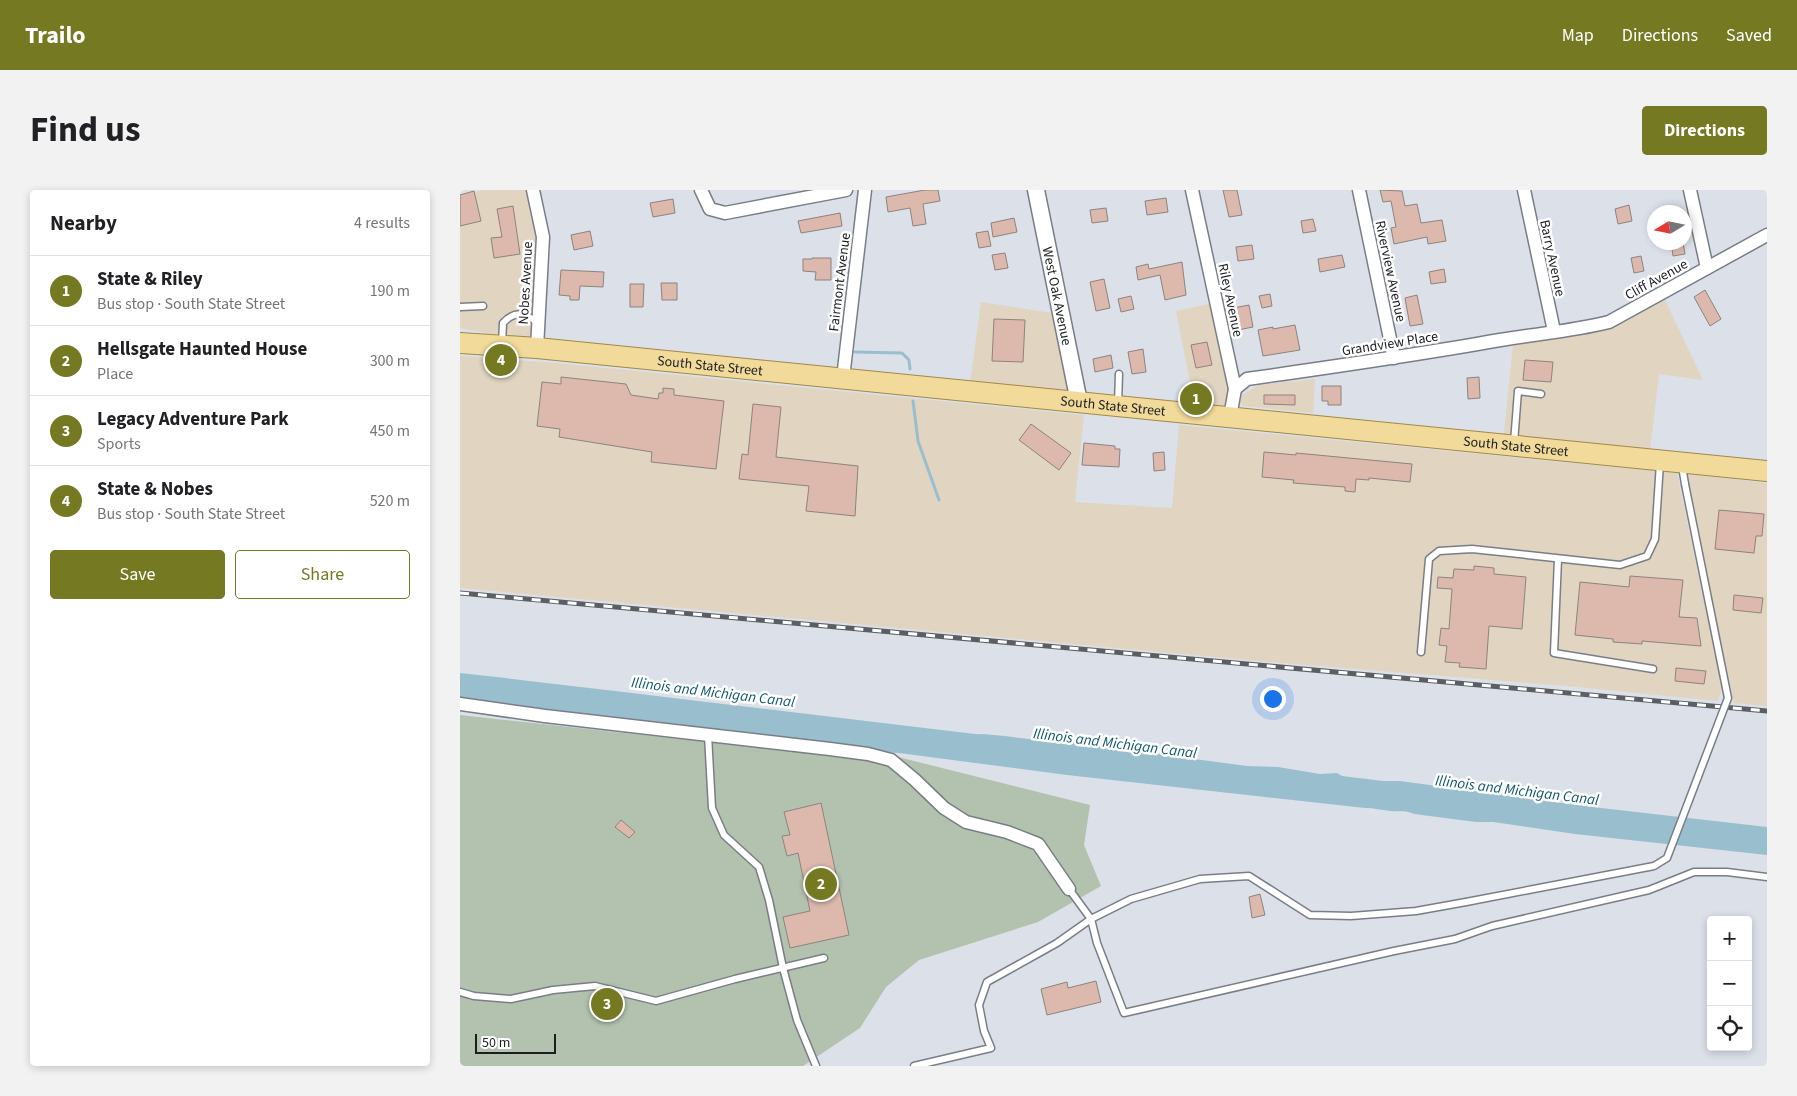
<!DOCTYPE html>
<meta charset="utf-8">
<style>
body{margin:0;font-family:"Source Sans 3",sans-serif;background:#f2f2f2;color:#202124}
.controls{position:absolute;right:15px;bottom:15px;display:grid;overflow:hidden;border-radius:5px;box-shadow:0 2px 8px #0003}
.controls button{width:45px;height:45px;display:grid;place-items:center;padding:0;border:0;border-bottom:1px solid #e0e0e0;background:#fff;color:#202124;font:25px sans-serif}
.compass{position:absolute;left:1187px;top:15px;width:45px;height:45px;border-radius:50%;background:#fff;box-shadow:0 2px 8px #0003;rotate:260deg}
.scale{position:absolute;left:15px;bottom:12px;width:81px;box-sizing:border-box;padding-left:5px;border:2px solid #1b1d20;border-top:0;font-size:14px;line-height:18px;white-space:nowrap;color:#1b1d20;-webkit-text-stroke:4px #fff;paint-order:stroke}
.you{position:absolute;left:812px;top:508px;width:18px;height:18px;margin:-12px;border:4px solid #fff;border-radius:50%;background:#1a73e8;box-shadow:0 0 0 8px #1a73e833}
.badge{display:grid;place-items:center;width:32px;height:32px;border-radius:50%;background:#757921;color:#fff;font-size:16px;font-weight:700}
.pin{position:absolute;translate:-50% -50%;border:2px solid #fff;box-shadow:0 1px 5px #0006}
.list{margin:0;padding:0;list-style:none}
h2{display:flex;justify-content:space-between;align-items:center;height:65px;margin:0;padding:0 20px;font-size:21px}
h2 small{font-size:16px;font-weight:400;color:#757577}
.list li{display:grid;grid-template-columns:32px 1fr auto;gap:15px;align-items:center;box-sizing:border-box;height:70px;padding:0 20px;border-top:1px solid #e0e0e0}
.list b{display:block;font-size:19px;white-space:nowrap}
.list p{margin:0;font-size:16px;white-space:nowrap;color:#757577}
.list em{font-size:16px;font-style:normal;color:#757577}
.actions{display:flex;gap:10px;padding:15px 20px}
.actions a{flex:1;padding:11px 0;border:1px solid #757921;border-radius:5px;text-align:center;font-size:18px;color:#757921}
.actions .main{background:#757921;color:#fff}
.icon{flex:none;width:28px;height:28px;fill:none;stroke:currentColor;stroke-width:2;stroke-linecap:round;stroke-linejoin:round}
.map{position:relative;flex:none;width:1307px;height:876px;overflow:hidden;border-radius:5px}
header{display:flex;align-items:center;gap:30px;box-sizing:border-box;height:70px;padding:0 25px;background:#757921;color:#fff}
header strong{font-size:24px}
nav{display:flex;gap:28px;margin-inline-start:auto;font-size:18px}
.intro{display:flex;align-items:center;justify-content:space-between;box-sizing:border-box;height:120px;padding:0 30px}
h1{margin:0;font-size:35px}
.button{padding:12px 22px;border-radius:5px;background:#757921;color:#fff;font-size:18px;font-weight:700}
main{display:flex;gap:30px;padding:0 30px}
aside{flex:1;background:#fff;border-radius:5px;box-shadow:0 2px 8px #0003}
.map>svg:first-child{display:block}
.commercial{fill:#e1d4c1}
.green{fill:#b3c2af}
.water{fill:#99bfcf}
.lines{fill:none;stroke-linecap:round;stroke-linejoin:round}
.stream{stroke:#99bfcf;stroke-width:3}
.building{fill:#ddb8ac;stroke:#8d837f}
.service-casing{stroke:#797e86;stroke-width:9}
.minor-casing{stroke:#797e86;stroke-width:15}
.tertiary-casing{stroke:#797e86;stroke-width:19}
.primary-casing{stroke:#a18845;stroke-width:22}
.service{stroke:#fff;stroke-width:6}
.minor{stroke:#fff;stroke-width:12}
.tertiary{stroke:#fff;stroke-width:16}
.primary{stroke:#f2da9b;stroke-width:20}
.rail-casing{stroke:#5b5e63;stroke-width:5}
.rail{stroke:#fff;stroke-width:3;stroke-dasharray:9;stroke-linecap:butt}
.service-bridge-casing{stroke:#797e86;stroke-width:9;stroke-linecap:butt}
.service-bridge{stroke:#fff;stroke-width:6}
.labels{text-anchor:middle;stroke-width:5;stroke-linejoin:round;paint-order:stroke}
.street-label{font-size:14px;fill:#1b1d20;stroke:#fff}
.water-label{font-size:15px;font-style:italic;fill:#0f586f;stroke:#fff}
</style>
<header>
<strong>Trailo</strong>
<nav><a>Map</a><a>Directions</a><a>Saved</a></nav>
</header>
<div class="intro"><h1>Find us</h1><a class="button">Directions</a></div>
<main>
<aside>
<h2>Nearby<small>4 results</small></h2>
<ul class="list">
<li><span class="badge">1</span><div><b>State &amp; Riley</b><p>Bus stop · South State Street</p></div><em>190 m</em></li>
<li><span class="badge">2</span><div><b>Hellsgate Haunted House</b><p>Place</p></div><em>300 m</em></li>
<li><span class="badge">3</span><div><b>Legacy Adventure Park</b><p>Sports</p></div><em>450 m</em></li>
<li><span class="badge">4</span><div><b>State &amp; Nobes</b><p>Bus stop · South State Street</p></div><em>520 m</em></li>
</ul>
<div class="actions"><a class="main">Save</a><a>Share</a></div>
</aside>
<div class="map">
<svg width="1307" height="876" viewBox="0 0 1307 876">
<rect width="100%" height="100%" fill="#dbe0e9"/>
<g class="commercial">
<polygon points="24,0 71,0 81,47 74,152 0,138 0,5"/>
<polygon points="1203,106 1243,190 1199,184 1190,261 1044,244 1053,154 1093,148"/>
<polygon points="521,112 599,124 615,205 510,193"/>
<polygon points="754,113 772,198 769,220 735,217 716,121"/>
<polygon points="0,166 84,172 624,225 615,312 712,318 719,235 1217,283 1262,498 1258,511 1107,496 809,472 0,398"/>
<polygon points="855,189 853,223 784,216 780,214 777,209 778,207 799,195"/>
<polygon points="1228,284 1307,293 1307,516 1274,513 1228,294"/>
</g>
<polygon class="green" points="0,525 394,568 434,566 630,615 624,655 641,696 578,732 459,770 426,797 400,838 343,876 0,876"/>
<path class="water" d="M0 483C172 502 343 524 515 544 543 544 570 551 599 551L787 576 818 577 860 584 877 583 882 586 923 591H940L1124 616 1307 637V665L1115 644 1033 632H1016L954 624C946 620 939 622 930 621 921 620 914 618 905 618L607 585 439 563 411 562 0 510Z"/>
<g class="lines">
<g class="stream">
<polyline points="395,162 442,163 449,170 450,179"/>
<polyline points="453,211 458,251 479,310"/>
</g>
</g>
<g class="building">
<polygon points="465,0 478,0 480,11 463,14 466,34 453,36 450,18 428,22 426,7"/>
<polygon points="763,0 777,0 782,25 769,27"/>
<polygon points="920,0 942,1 945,16 957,14 961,33 982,30 986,51 968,54 967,47 934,54 931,38 936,37 931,11 923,12"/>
<polygon points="14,1 21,31 0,36 0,5"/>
<polygon points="706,8 708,22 687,25 685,11"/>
<polygon points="213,9 215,23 193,27 190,13"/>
<polygon points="1169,15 1172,31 1158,34 1155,19"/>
<polygon points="53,16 60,64 34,68 31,48 42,47 37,19"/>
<polygon points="646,18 648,31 632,33 630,20"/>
<polygon points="380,23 382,36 341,43 338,31"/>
<polygon points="554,28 557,42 533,47 531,33"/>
<polygon points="853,29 856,41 843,43 841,31"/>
<polygon points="130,41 133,56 114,60 111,45"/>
<polygon points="528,41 531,56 519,58 516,43"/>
<polygon points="1211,52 1223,52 1225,64 1213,66"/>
<polygon points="792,55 794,69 778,71 776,57"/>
<polygon points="545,63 548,78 535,80 532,65"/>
<polygon points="882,65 885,77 860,82 858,69"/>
<polygon points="1181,66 1184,81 1174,83 1171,68"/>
<polygon points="352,68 371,68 371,90 355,90 356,82 343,81 343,69 352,69"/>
<polygon points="722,72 726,105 705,110 700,85 678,90 676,77 688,74 689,79"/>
<polygon points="984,79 986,92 971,94 969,82"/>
<polygon points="101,80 144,82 143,97 120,96 119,110 110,110 110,106 99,105"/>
<polygon points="644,89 650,118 636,121 630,92"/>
<polygon points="201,93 217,93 217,110 202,110"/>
<polygon points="170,94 184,94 183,117 170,117"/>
<polygon points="1245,100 1261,129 1250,136 1234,107"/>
<polygon points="810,104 812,116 802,118 799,106"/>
<polygon points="957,105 963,134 950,136 945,108"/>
<polygon points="671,106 674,119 661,122 658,109"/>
<polygon points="789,115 793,137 778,140 777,134 773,134 771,125 775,124 773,118"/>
<polygon points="534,129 565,130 563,172 532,171"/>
<polygon points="835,135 840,160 803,166 798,140 813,137 813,139"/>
<polygon points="747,152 752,175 736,178 731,155"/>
<polygon points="683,159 686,182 672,184 668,162"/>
<polygon points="651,165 653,178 635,182 633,169"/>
<polygon points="1065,170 1093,172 1091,192 1063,190"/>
<polygon points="101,187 166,194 171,205 198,209 199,203 203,203 203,198 214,199 214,205 264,211 256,279 191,272 192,262 99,247 100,239 77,236 82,192 101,194"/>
<polygon points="1019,187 1020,208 1008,209 1007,188"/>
<polygon points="862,196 881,196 881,215 868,215 868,211 862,211"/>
<polygon points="804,205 835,205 835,215 804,214"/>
<polygon points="293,214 321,217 316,267 398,276 395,326 346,321 349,296 279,289 282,264 288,265"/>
<polygon points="571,234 611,263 599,280 559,250"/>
<polygon points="624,253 655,256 655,259 660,259 659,277 622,275"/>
<polygon points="704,262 705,280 694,281 693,263"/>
<polygon points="804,262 836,265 836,263 952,274 950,292 909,288 909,290 896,289 895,302 885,301 885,297 833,293 834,290 802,287"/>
<polygon points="1259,320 1304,324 1302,346 1296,346 1294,363 1255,359"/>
<polygon points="1014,376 1034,378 1034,384 1066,387 1062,439 1029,436 1026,479 999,477 1000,473 985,472 987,456 979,455 981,438 989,439 992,399 977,398 978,387 993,388 994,379 1014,380"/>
<polygon points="1170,386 1223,390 1219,427 1237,428 1241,456 1182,451 1182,454 1153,452 1153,449 1115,445 1120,392 1169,397"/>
<polygon points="1274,405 1303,408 1301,423 1273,420"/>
<polygon points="1216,478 1246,481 1244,494 1215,491"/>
<polygon points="361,613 389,745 330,758 323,727 350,721 338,663 327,666 322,646 330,645 324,622"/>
<polygon points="161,630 175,642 169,648 155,637"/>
<polygon points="800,704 805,725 792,728 789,707"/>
<polygon points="636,791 641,812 587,825 581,799 607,792 608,798"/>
</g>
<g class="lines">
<g class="service-casing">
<g id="service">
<polyline points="0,117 23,116"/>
<path d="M42 154 43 133C54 121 66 122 77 133"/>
<polyline points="658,214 659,184"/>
<polyline points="1054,253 1058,201 1081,204"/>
<polyline points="1222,276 1225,294"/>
<polyline points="1098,369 1094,463 1193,479"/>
<polyline points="961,462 969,369 979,361 1012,359 1160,375 1187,366 1195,349 1200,273"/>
<polyline points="248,545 252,618 264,645 299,677 309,710 323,778 337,830 356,876"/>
<polyline points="1006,712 956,721 891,726 850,725 789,686 740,689 671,709 631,729 637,753 664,823 934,761 995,749 1032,736 1189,700 1234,682 1267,682 1307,687"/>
<polyline points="0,802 14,806 51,809 93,800 135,796 196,811 275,789 364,768"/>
<polyline points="454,876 531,858 524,841 519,815 527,792 597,753 631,729 609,699"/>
</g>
</g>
<g class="minor-casing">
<g id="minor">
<polyline points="73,0 83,47 77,158"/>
<polyline points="241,0 250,19 265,23 386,0"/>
<polyline points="732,0 775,199 770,227"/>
<polyline points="899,0 934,168"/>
<polyline points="1064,0 1094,141"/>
<polyline points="1230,0 1247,78"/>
<polyline points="383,188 405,0"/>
<path d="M775 199 787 189C872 177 956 165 1040 150 1076 144 1113 141 1149 132L1307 45"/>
<polyline points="0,514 85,526 370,559 408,564 431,570 455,590 484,618 506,632 547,642 578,654 609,699"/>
</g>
</g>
<g class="tertiary-casing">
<g id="tertiary">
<path id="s1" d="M576 0 619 212"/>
</g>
</g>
<g class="primary-casing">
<g id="primary">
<path id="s2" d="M0 153 77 158 1307 281"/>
</g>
</g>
<use href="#service" class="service"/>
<use href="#minor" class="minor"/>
<use href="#tertiary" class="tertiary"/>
<use href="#primary" class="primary"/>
<g class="rail-casing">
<polyline id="rail" points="0,403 1307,521"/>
</g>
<use href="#rail" class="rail"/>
<g class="service-bridge-casing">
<polyline id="service-bridge" points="1006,712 1194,676 1207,668 1268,508 1225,294"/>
</g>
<use href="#service-bridge" class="service-bridge"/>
</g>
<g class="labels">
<g class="street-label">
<text transform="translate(1093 68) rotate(78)" y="5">Barry Avenue</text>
<text transform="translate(931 81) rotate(78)" y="5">Riverview Avenue</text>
<text transform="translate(1196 89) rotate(-29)" y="5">Cliff Avenue</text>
<text transform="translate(379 92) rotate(-83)" y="5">Fairmont Avenue</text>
<text transform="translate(65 93) rotate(-87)" y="5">Nobes Avenue</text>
<text dy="5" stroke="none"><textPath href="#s1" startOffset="108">West Oak Avenue</textPath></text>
<text transform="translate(771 110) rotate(78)" y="5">Riley Avenue</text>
<text transform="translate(930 153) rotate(-9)" y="5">Grandview Place</text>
<text dy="5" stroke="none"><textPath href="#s2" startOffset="251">South State Street</textPath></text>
<text dy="5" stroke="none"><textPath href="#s2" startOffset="656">South State Street</textPath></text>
<text dy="5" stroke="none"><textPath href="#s2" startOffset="1061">South State Street</textPath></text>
</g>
<g class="water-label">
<text transform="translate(253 502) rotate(7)" y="5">Illinois and Michigan Canal</text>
<text transform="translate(655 553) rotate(7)" y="5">Illinois and Michigan Canal</text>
<text transform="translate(1057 600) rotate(7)" y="5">Illinois and Michigan Canal</text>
</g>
</g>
</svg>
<div class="controls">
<button>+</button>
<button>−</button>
<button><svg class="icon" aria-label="locate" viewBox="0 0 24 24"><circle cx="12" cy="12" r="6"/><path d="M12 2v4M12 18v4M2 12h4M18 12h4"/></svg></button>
</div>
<svg class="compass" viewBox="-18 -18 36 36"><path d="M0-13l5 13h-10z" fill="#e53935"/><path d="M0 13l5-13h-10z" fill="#757577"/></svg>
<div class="scale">50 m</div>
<div class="you"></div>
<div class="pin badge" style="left:736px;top:209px">1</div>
<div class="pin badge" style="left:361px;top:694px">2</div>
<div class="pin badge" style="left:147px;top:814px">3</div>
<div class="pin badge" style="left:41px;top:170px">4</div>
</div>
</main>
